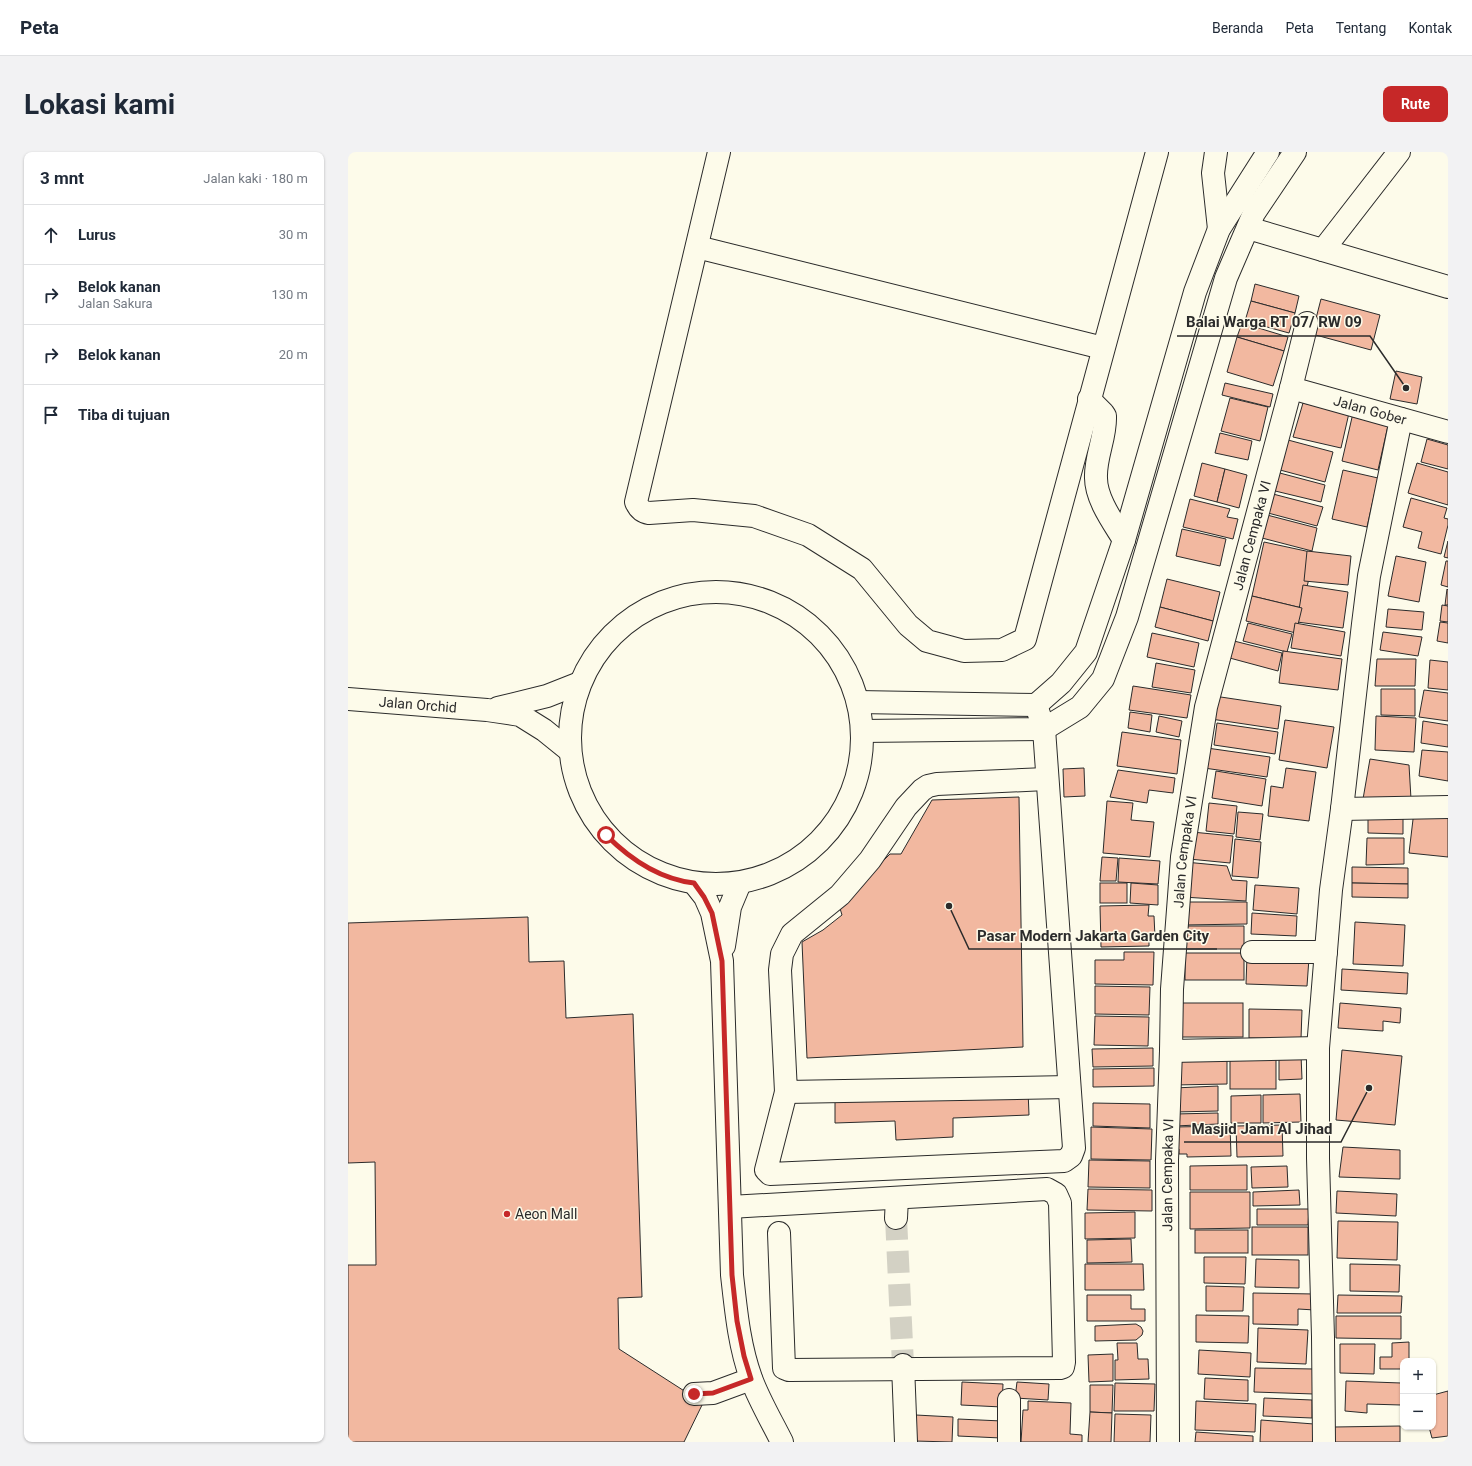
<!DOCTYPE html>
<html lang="id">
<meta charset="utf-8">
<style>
body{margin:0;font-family:Roboto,sans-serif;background:#f2f2f3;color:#1f2937}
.controls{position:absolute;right:12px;bottom:12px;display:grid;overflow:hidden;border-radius:8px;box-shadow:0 1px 3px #0004}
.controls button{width:36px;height:36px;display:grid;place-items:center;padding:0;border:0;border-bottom:1px solid #e0e1e3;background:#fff;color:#1f2937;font:20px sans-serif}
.stop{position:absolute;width:12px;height:12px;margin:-9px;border:3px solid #c62828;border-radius:50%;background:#fff}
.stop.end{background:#c62828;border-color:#fff;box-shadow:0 1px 4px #0008}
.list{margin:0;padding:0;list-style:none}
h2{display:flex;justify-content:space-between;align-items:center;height:52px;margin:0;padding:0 16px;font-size:17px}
h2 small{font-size:13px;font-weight:400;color:#747a83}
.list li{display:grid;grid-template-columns:26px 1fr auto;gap:12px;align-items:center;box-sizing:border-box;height:60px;padding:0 16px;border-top:1px solid #e0e1e3}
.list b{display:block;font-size:15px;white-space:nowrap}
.list p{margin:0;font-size:13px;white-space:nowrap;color:#747a83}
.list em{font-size:13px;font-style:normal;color:#747a83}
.icon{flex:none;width:22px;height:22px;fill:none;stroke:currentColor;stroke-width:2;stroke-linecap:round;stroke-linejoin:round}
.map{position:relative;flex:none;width:1100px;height:1290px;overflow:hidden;border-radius:8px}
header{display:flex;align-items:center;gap:24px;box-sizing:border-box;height:56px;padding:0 20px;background:#fff;border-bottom:1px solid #e0e1e3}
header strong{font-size:19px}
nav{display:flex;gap:22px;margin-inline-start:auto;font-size:14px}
.intro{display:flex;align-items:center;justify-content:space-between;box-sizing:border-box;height:96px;padding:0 24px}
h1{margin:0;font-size:28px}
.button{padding:10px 18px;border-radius:8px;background:#c62828;color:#fff;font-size:14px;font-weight:700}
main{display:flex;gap:24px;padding:0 24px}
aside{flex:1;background:#fff;border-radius:8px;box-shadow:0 1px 3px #0004}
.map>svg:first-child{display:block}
.building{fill:#f2b8a0;stroke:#2b2b2b}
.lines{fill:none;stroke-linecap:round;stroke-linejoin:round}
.minor-tunnel{stroke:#d3d1c4;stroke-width:22;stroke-dasharray:22 11;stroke-linecap:butt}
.minor-casing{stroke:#2b2b2b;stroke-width:24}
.minor{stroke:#fdfbea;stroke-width:22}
.route{stroke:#c62828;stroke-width:5}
.poi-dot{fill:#c62828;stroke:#fdfbea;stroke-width:1.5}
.labels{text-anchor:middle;stroke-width:3;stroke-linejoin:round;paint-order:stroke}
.street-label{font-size:14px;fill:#2b2b2b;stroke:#fdfbea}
.poi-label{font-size:14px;fill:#2b2b2b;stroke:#fdfbea;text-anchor:start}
.leader{fill:none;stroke:#2b2b2b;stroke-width:1.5}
.callout-dot{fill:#2b2b2b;stroke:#fdfbea;stroke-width:1.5}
.callout-label{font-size:15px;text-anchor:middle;font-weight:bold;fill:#2b2b2b;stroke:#fdfbea;stroke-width:3;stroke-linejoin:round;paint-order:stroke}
</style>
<header>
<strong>Peta</strong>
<nav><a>Beranda</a><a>Peta</a><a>Tentang</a><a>Kontak</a></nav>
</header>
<div class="intro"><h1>Lokasi kami</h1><a class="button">Rute</a></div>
<main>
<aside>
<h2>3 mnt<small>Jalan kaki · 180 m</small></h2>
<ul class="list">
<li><svg class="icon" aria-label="ahead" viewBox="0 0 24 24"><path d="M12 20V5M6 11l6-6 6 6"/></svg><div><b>Lurus</b></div><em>30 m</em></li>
<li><svg class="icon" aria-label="right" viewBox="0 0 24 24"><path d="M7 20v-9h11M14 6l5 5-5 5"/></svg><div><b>Belok kanan</b><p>Jalan Sakura</p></div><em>130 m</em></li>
<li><svg class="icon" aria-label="right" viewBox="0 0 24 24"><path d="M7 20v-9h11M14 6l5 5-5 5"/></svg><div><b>Belok kanan</b></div><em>20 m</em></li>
<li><svg class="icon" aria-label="arrive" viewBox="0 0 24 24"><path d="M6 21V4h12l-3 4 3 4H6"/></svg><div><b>Tiba di tujuan</b></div></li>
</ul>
</aside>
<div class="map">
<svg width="1100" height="1290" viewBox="0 0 1100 1290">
<rect width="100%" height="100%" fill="#fdfbea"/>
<g class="building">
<polygon points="907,132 951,144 947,161 903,149"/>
<polygon points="973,147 1032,163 1023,198 964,182"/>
<polygon points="903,149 947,161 941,181 897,169"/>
<polygon points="894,171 940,185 936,199 889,185"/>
<polygon points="889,185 936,199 925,234 879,220"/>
<polygon points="1048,219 1074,225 1069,252 1042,247"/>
<polygon points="877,231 925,242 922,255 874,243"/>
<polygon points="882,246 920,255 912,289 873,279"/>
<polygon points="955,251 1001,261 993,296 945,285"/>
<polygon points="1005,261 1041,269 1030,318 994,309"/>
<polygon points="872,281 904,289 900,308 867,301"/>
<polygon points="1079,287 1100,293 1100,317 1073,310"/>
<polygon points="940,288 985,300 977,330 932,318"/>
<polygon points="854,311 877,317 869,350 846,344"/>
<polygon points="1069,311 1100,320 1100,353 1060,341"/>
<polygon points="877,317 899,323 891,356 869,350"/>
<polygon points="995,318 1030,326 1019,375 984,367"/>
<polygon points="928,320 977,333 973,350 923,338"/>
<polygon points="925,342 975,355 969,374 920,361"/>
<polygon points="1063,346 1099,356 1096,366 1100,367 1100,373 1093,402 1070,396 1074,380 1055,375"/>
<polygon points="842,347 882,357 879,365 890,367 885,387 835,375"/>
<polygon points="919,363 969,376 964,399 914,386"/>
<polygon points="834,377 878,387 872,414 828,404"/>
<polygon points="1100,389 1100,406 1096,405"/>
<polygon points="916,390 967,401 954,456 904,444"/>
<polygon points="959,399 1003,404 1000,433 956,429"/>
<polygon points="1048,404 1078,410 1071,450 1040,444"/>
<polygon points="1098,409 1100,409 1100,435 1093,433"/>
<polygon points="819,427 872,440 865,469 812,455"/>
<polygon points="955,433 1000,440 995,476 949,470"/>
<polygon points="1099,437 1100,438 1100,453 1097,453"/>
<polygon points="904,444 954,456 948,481 898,469"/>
<polygon points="1094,453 1100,454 1100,470 1092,469"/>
<polygon points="812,455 865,469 860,489 807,475"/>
<polygon points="1040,457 1076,460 1074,478 1038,475"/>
<polygon points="1092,470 1100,471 1100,491 1089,489"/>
<polygon points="900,471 944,482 939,500 895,489"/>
<polygon points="947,471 997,480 993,504 943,496"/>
<polygon points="1035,480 1074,485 1070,504 1032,498"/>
<polygon points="804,481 851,491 846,515 799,505"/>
<polygon points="882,488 934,501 930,519 878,505"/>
<polygon points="935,499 994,507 990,538 931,531"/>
<polygon points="1029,507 1068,507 1067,534 1027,534"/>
<polygon points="1082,508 1100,510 1100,538 1080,536"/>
<polygon points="808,511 847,518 843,541 804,535"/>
<polygon points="785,534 843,543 839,566 781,558"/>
<polygon points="1033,537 1067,537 1067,564 1033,563"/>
<polygon points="1076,538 1100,541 1100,569 1071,565"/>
<polygon points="866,544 933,554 930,577 863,567"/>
<polygon points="782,560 804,563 802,580 780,576"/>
<polygon points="811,564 834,569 831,585 808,580"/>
<polygon points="1028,564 1068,566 1066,600 1027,598"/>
<polygon points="937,568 986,575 979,616 931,608"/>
<polygon points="1075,569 1100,573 1100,595 1073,591"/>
<polygon points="869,571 930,580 927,602 866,593"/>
<polygon points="774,580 833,588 829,622 769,614"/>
<polygon points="859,596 922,605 919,625 856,616"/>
<polygon points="1074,598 1100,600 1100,629 1071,624"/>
<polygon points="1022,607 1061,613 1063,647 1015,647"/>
<polygon points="736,616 737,644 716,645 715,617"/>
<polygon points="938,616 968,620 961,669 920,664 923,634 935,636"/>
<polygon points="770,618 827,626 825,641 801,638 799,651 762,645"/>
<polygon points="868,619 918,627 914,654 864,646"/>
<polygon points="671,645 675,895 459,906 454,790 475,778 494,763 491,753 542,702 553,702 584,648"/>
<polygon points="759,649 785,651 783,668 806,670 802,705 755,701"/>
<polygon points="861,651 889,654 886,682 858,679"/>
<polygon points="1066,659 1100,663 1100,705 1061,701"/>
<polygon points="890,660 915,662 912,688 888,685"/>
<polygon points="1020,660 1055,660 1055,682 1020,681"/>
<polygon points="844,680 885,684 882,711 841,707"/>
<polygon points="1019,686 1056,686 1056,712 1018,713"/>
<polygon points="887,687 913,690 910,726 884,724"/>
<polygon points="754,705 770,706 768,729 752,729"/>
<polygon points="771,706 812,709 810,732 770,730"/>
<polygon points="837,710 879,714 884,728 899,729 898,749 835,745"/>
<polygon points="1004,715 1060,716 1060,732 1004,731"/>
<rect x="752" y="731" width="27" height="20"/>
<polygon points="783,731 810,733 810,753 782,751"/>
<polygon points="1004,731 1060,732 1060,746 1004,745"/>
<polygon points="907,733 951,736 949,762 905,758"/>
<polygon points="834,750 899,750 899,772 835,773"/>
<polygon points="801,753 800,764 806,764 807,785 801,785 801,794 753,795 752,754"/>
<polygon points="904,761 949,764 948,784 903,782"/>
<polygon points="180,765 181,810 216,809 218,866 285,862 294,1145 270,1146 271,1197 355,1251 336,1290 0,1290 0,1113 28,1113 27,1010 0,1011 0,771"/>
<polygon points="1007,770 1057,773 1055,814 1005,812"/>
<polygon points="835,774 896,774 896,797 836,797"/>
<polygon points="776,800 806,800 805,833 747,832 747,808 776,808"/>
<rect x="837" y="801" width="59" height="27"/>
<polygon points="899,804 961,806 959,834 898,832"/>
<polygon points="994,817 1060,821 1059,842 993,838"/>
<polygon points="747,834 802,835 801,863 747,862"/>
<rect x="834" y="851" width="61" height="34"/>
<polygon points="992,851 1053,856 1052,871 1035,869 1035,879 990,876"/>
<polygon points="901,857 954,858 953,887 901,886"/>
<polygon points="747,864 801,865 800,894 746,893"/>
<polygon points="805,896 805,914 745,915 744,897"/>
<polygon points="994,898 1054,904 1047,973 988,968"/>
<rect x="882" y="903" width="46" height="34"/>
<polygon points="931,903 953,903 954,927 931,928"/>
<polygon points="827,904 879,904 879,932 826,933"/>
<polygon points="806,916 806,934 745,935 745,917"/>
<polygon points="870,934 870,959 827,960 826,936"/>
<polygon points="680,938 681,963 605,966 605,985 548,988 547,969 487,971 487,946"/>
<polygon points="952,942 953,970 915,971 915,943"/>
<polygon points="913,943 913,971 883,971 883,944"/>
<polygon points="745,951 802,952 802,976 745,974"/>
<polygon points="870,961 870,972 827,974 827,962"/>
<polygon points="934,973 935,1004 889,1005 888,974"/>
<polygon points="882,974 883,1004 839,1005 839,1002 831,1002 831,997 825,998 825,975"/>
<polygon points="743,975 804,977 803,1008 743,1007"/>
<polygon points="995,995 1052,998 1052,1027 991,1025"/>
<polygon points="741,1008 802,1009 802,1036 740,1035"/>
<polygon points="899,1013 899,1038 842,1038 842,1014"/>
<polygon points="939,1014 940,1035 904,1036 903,1015"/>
<polygon points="740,1037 804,1038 804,1059 739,1058"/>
<polygon points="951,1038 952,1053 905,1054 905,1040"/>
<polygon points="989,1039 1049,1042 1048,1064 988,1061"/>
<polygon points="842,1040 902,1040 902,1076 842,1077"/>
<polygon points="909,1057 961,1057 960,1073 909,1073"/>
<polygon points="787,1060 787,1086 737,1087 737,1061"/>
<polygon points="990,1069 1050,1070 1049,1108 989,1106"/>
<rect x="904" y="1075" width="56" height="28"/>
<rect x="847" y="1078" width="53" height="23"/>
<polygon points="783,1087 784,1110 739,1111 739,1088"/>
<polygon points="856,1105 898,1105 897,1132 856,1131"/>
<polygon points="908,1107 951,1108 951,1136 907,1135"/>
<polygon points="737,1112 795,1112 796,1138 737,1138"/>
<polygon points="1002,1112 1052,1113 1051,1140 1002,1139"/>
<polygon points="858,1134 896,1135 895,1159 858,1159"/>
<polygon points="905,1141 967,1142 967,1158 950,1157 950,1173 905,1172"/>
<polygon points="739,1143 783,1143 783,1157 797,1157 797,1169 739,1169"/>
<polygon points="990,1143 1054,1144 1053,1161 989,1161"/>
<polygon points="848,1163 901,1164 900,1191 848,1190"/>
<polygon points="988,1164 1053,1164 1053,1187 988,1186"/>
<polygon points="788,1172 793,1175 795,1179 794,1183 788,1188 747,1189 747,1174"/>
<polygon points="910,1176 960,1178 958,1212 909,1210"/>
<polygon points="1061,1190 1061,1209 1055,1209 1055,1217 1032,1217 1032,1205 1044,1205 1044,1191"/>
<polygon points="769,1191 789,1191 790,1207 800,1207 801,1227 767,1228 767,1208 770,1208"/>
<polygon points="992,1192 1027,1192 1026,1222 992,1221"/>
<polygon points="851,1198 903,1201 902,1225 850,1222"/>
<polygon points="765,1202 765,1229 741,1230 740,1203"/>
<polygon points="907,1216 966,1217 966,1242 906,1240"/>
<polygon points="857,1226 900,1228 900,1249 856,1247"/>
<polygon points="998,1229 1053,1231 1053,1253 1019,1252 1019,1261 997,1259"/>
<polygon points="614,1230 655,1232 654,1255 613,1253"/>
<polygon points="669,1230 701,1232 700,1248 667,1246"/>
<polygon points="767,1231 807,1232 806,1259 766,1259"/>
<polygon points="742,1233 765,1233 764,1261 742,1260"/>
<polygon points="1100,1239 1100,1284 1084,1286 1081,1275 1085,1275 1085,1243"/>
<polygon points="916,1246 964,1248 964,1266 915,1264"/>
<polygon points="680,1249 723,1251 722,1282 734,1283 734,1290 673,1290 675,1258 680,1258"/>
<polygon points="848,1249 908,1252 907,1280 847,1278"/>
<polygon points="742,1260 764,1261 763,1290 740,1290"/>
<polygon points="767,1262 803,1263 802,1290 766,1290"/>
<polygon points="568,1263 605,1265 604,1290 566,1289"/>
<polygon points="610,1267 654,1269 653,1286 610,1284"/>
<polygon points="913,1268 966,1272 965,1290 912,1290"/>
<polygon points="1052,1274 1052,1290 986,1290 986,1275"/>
<polygon points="848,1280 905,1284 905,1290 847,1290"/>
</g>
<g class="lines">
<polyline class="minor-tunnel" points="548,1066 555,1213"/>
<g class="minor-casing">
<g id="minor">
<path d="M371 0 288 350C291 357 294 360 301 361L345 358 406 364 460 383 514 417 560 473 579 489 616 499 654 498 677 487 809 0"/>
<polyline points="868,0 865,21 871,77"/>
<polyline points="900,76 1100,135"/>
<polyline points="349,95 755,196"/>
<polyline points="975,98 1051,0"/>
<path id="s1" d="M943 236 1100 280"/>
<path d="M741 247 755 261 757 264C758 285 747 305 748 326 748 347 765 370 776 388"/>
<circle cx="368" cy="586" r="146"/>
<path id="s2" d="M0 547 139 558 172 563 196 578 222 599"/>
<polyline points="510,550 688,553 713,531 738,500 776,388 847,140 871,77 920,0"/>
<polyline points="150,556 199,544 232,531"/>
<polyline points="514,579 696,577 732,555 755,527 779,465 878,126 906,61 947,0"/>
<polyline points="698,627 589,632 580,634 574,638 558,655 522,708 492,743 444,782 434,802 432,818 438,940 721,935"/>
<polyline points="994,657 1100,655"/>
<path d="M346 731 357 745 364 761 374 809 384 1123C388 1158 391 1193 403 1226 410 1246 424 1270 434 1290"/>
<polyline points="376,794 382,755 392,731"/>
<polyline points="904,800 978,800"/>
<polyline points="823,899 970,896"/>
<polyline points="438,940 418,1018 422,1022 716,1009 723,1004 726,996 696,577 688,553"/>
<polyline points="382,1055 699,1037 708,1042 712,1051 716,1210 715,1215 712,1216 441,1218 436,1216 431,1081"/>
<polyline points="548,1066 549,1046"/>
<polyline points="555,1213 558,1290"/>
<polyline points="346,1242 365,1241 403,1227"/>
<polyline points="661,1290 661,1248"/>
<path id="s3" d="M820 1290 819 1008 823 899 824 837 834 705 858 555 943 236 959 171"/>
<polyline points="976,1290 975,1185 970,1006 970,896 983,738 994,657 1015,472 1021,424 1053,267"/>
</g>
</g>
<use href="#minor" class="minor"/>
</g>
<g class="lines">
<path class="route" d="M258 683C282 707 311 727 346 731L356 745 364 761 374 809 384 1123 389 1169 396 1204 403 1227 365 1241 346 1242"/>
</g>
<circle class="poi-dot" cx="159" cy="1062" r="4"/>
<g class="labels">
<g class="street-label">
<text dy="5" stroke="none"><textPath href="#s1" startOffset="82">Jalan Gober</textPath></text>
<text dy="5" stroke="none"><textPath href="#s3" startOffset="915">Jalan Cempaka VI</textPath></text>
<text dy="5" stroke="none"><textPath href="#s2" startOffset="70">Jalan Orchid</textPath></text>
<text dy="5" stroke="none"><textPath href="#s3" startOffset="591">Jalan Cempaka VI</textPath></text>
<text dy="5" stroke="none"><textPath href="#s3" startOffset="267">Jalan Cempaka VI</textPath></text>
</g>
<g class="poi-label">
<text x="167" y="1067">Aeon Mall</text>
</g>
</g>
<path class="leader" d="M1058 236L1022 184H829M601 754L621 797H869M1021 936L993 990H836"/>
<g class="callout-dot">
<circle cx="1058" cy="236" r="4"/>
<circle cx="601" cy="754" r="4"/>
<circle cx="1021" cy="936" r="4"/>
</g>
<g class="callout-label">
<text x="926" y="175">Balai Warga RT 07/ RW 09</text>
<text x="745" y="789">Pasar Modern Jakarta Garden City</text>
<text x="914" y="982">Masjid Jami Al Jihad</text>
</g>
</svg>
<div class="controls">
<button>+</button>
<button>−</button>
</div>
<div class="stop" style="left:258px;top:683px"></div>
<div class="stop end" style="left:346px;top:1242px"></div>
</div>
</main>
